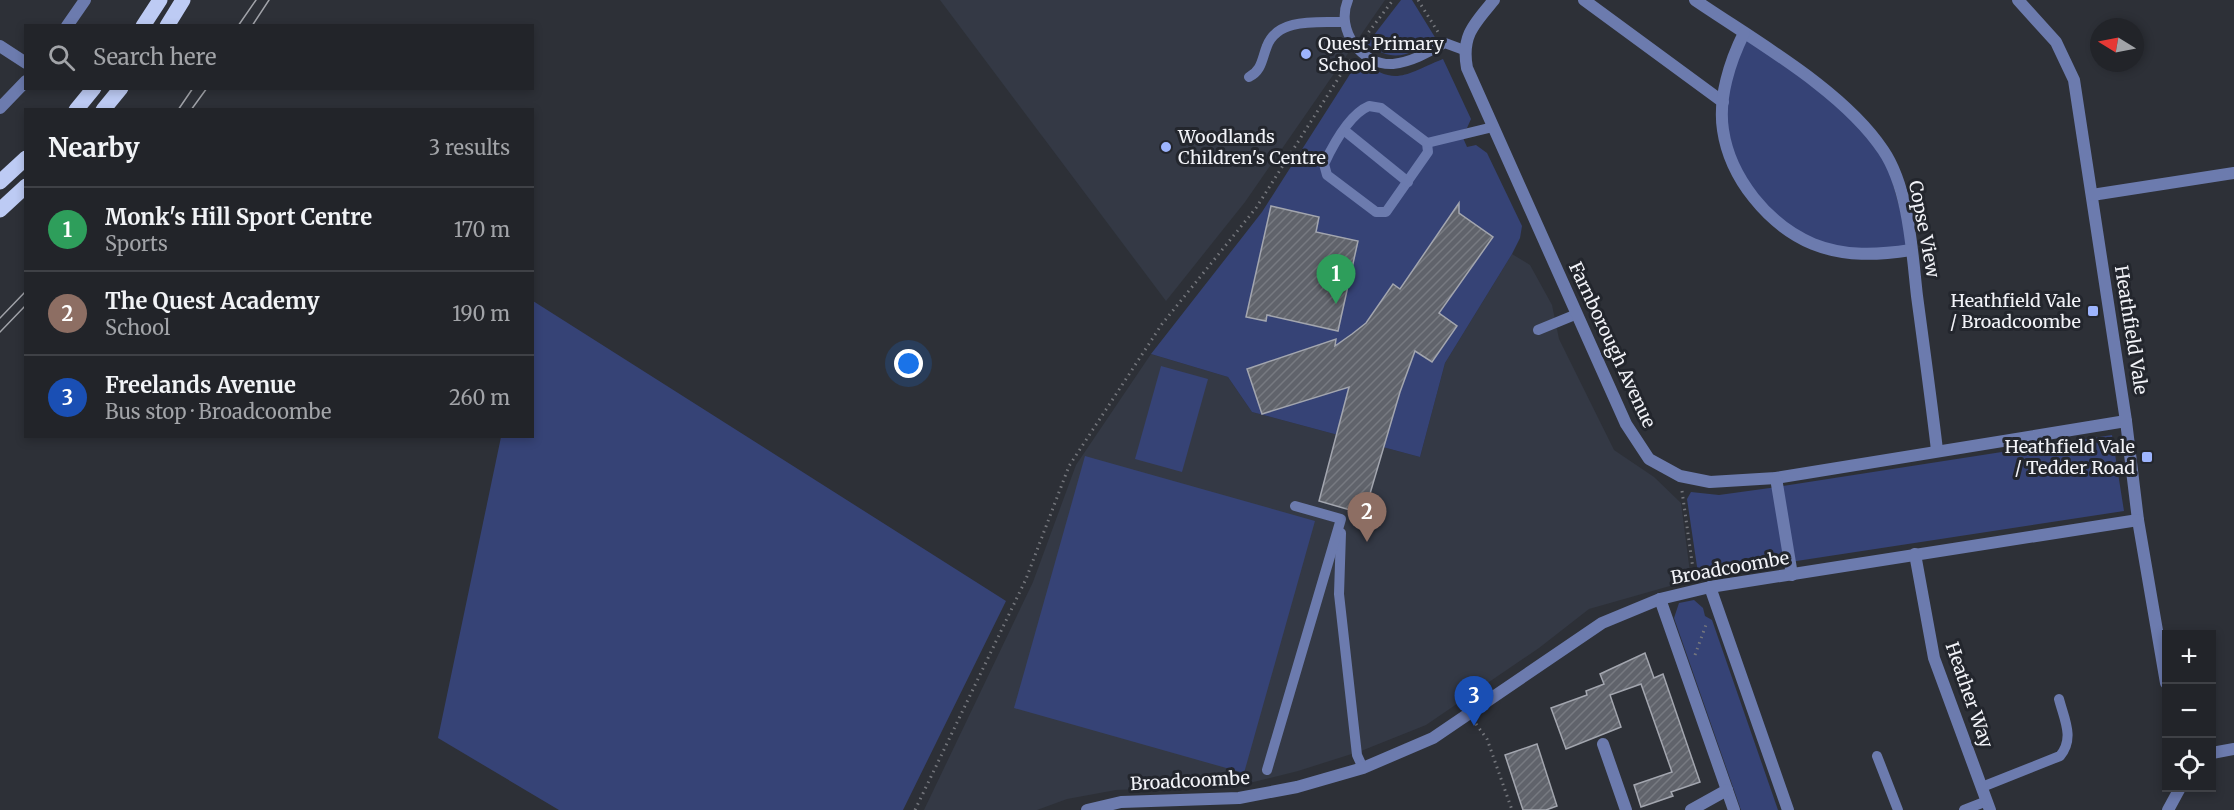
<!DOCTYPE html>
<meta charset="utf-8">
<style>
body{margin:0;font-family:Merriweather,serif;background:#2a2c31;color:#f1f3f6}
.controls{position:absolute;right:18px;bottom:18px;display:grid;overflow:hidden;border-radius:0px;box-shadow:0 3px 9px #0003}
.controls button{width:54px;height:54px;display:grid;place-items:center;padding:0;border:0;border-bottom:2px solid #3f4146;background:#222429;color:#f1f3f6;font:30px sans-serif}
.compass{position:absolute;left:2090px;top:18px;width:54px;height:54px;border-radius:50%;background:#222429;box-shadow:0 3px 9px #0003;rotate:280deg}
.you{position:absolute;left:909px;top:364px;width:21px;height:21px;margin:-15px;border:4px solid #fff;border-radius:50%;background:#1a73e8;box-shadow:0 0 0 9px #1a73e833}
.badge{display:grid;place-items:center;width:39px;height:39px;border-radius:50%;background:#0b8043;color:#fff;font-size:20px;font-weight:700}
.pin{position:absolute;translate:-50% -50px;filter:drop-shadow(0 2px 3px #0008)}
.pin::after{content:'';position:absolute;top:32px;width:21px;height:18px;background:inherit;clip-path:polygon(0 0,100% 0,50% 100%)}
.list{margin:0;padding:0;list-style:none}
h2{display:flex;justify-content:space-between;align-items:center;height:78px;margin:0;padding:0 24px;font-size:26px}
h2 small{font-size:20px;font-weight:400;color:#a2a4a8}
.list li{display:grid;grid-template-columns:39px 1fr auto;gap:18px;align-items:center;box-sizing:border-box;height:84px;padding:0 24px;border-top:2px solid #3f4146}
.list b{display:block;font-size:22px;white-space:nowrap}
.list p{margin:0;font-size:20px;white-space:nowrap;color:#a2a4a8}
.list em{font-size:20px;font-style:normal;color:#a2a4a8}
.icon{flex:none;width:33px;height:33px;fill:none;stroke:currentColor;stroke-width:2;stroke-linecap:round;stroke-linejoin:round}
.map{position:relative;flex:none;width:2234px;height:810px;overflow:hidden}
.search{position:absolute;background:#222429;box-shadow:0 3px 9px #0003;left:24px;top:24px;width:510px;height:66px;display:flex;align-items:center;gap:15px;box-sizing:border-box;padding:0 21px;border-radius:0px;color:#a2a4a8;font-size:22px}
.panel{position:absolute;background:#222429;box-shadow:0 3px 9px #0003;left:24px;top:108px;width:510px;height:330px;border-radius:0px}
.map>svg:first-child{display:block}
.built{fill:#343945}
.green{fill:#364376}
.building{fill:url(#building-hatch);stroke:#a3a6af;stroke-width:1.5}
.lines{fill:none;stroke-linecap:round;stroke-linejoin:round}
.path{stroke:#75777d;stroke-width:3;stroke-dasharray:1.5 4.5;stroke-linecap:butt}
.service{stroke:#6c7bae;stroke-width:10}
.minor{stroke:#6c7bae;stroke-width:12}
.primary{stroke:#bdcbf4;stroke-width:15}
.tram{stroke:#a1a3a9;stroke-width:1.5}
.poi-dot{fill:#9db4fd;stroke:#23262d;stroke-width:2}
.labels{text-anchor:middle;stroke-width:6;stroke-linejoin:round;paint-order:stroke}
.poi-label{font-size:18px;fill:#f2f3f8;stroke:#23262d;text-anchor:start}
.street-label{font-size:18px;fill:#f2f3f8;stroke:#23262d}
</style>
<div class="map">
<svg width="2234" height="810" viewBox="0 0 2234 810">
<defs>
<pattern id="building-hatch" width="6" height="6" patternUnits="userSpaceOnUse" patternTransform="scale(1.5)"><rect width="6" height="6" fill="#60636b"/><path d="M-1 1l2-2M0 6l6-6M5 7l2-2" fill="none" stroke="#777a81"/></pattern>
</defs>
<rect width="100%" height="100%" fill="#2d3037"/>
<g class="built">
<polygon points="940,0 1385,0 1245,202 1166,301"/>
<polygon points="1512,254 1530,265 1552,305 1559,339 1614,450 1654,477 1681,503 1691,580 1589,609 1539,648 1426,725 1361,751 1298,771 1241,785 1116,790 1067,799 1037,810 924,810 1033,582 1076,465 1151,354 1228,377 1252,412 1420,457 1445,363"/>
</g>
<g class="green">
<path d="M1401 0H1412L1436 39C1409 55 1394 64 1367 44Z"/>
<polygon points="1744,33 1813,80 1884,151 1911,250 1879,255 1812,244 1761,208 1733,160 1723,102"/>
<path d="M1443 59 1471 119 1467 128 1460 131 1467 147 1476 145 1487 153 1522 226 1520 238 1512 254 1445 363 1420 457 1252 412 1228 377 1151 354 1262 212 1359 60C1397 87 1403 75 1443 59Z"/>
<polygon points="533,301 1006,601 903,810 559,810 438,738 501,437 532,436"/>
<polygon points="1161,366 1208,379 1182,472 1135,459"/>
<polygon points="2112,435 2124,511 1790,562 1699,580 1687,499 1691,492 1719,495 1777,487"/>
<polygon points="1085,456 1315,521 1244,773 1014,708"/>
<polygon points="1694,600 1703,608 1705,616 1712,620 1778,810 1741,810 1674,618 1679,603"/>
</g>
<g class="building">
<polygon points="1459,203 1459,213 1493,237 1439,313 1457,326 1432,362 1415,351 1400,392 1364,514 1319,501 1349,387 1262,414 1247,369 1336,339 1335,346 1352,334 1366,323 1393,284 1400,289"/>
<polygon points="1271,206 1319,217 1316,232 1358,241 1338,331 1267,315 1266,321 1246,317"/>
<polygon points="1645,653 1654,678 1663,674 1700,782 1671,792 1673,796 1641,807 1634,785 1672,772 1641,684 1610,695 1621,727 1566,749 1551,708 1587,695 1586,691 1604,684 1600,674"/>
<polygon points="1537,744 1557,806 1546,810 1523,810 1505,755"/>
</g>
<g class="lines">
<g class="path">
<polyline points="1418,0 1438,32"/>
<polyline points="1365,37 1393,0"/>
<polyline points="1682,491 1694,576"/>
<polyline points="1695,655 1707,622"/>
<polyline points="1476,724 1487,739 1512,810"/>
<polyline points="915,810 1026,579 1069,466 1162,324 1256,208 1350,60"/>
</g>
<g class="service">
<path d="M1348 0C1335 30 1362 66 1393 64 1412 62 1429 52 1445 43L1464 50"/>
<path d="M1249 77C1262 71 1262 58 1267 46 1278 17 1319 23 1343 22"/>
<path d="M1369 106 1381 108 1427 143 1428 152 1386 212H1376L1327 175 1324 164C1333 145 1350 114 1369 106Z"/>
<polyline points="1345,131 1408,182"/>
<polyline points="1427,143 1493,127"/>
<polyline points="1538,330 1577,314"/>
<polyline points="1341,533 1339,594 1357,755 1363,768"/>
<polyline points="1877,756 1898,810"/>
<polyline points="1267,770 1341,519 1295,506"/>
<path d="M1982 787 2060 756C2075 738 2064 719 2059 699"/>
<polyline points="1964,810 1987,801"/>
</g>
<g class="minor">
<path d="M1494 0C1474 24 1461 36 1467 68L1626 424 1649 459 1680 476 1710 482 1776 478 2126 421"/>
<polyline points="1584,0 1723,102"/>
<path d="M1695 0C1755 41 1843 90 1883 150 1909 188 1912 252 1917 296 1924 348 1931 399 1937 450"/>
<polyline points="2018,0 2056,42 2074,80 2126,421 2138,520 2166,683"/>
<polyline points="67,26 85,0"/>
<path d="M1744 33C1730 61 1718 98 1723 130 1730 178 1768 225 1813 244 1845 257 1878 255 1911 250"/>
<polyline points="0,46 26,63"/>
<polyline points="0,108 26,81"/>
<polyline points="2092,195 2234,173"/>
<polyline points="1776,478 1792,575"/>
<polyline points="1915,554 1934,658 1990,810"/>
<polyline points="1710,587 1788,810"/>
<polyline points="1660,599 1734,810"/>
<polyline points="1603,744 1626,810"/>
<polyline points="2212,753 2234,749"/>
<polyline points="1087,810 1121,802 1239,798 1297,787 1363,768 1433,738 1602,623 1660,599 1710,587 2138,520"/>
<polyline points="1691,810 1727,790"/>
<polyline points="2168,810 2180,788"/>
</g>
<g class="primary">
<polyline points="143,26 160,0"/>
<polyline points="167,26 183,0"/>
<polyline points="76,110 94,88"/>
<polyline points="103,110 121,88"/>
<polyline points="0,182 26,158"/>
<polyline points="0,210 26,186"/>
</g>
<g class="tram">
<polyline points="238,26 256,0"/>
<polyline points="252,26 269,0"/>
<polyline points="178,110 193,88"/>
<polyline points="191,110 207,88"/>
<polyline points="0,318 26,291"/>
<polyline points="0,332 26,305"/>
</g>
</g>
<g class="poi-dot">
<circle cx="1306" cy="54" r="6"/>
<circle cx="1166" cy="147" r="6"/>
<rect x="2087" y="305" width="12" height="12" rx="3"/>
<rect x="2141" y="451" width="12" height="12" rx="3"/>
</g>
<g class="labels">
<g class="poi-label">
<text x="1318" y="50">Quest Primary<tspan x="1318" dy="21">School</tspan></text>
<text x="1178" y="143">Woodlands<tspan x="1178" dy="21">Children's Centre</tspan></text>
<text x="2081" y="307" text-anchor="end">Heathfield Vale<tspan x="2081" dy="21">/ Broadcoombe</tspan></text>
<text x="2135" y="453" text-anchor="end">Heathfield Vale<tspan x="2135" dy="21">/ Tedder Road</tspan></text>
</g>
<g class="street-label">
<text transform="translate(1924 229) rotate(79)" y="6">Copse View</text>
<text transform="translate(2131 330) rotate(81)" y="6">Heathfield Vale</text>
<text transform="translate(1612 345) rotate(65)" y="6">Farnborough Avenue</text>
<text transform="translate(1730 568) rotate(-10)" y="6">Broadcoombe</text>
<text transform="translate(1969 695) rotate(71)" y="6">Heather Way</text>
<text transform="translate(1190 781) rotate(-3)" y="6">Broadcoombe</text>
</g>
</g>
</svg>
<div class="controls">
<button>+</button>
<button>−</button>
<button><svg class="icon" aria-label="locate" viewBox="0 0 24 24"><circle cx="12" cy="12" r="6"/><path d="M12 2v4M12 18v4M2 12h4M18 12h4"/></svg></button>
</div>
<svg class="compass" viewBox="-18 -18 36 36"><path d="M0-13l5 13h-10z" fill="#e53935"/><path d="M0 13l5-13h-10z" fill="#a2a4a8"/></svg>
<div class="you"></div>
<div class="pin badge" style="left:1336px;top:304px;background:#2e9e5b">1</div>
<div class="pin badge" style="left:1367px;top:542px;background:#8d6e63">2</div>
<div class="pin badge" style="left:1474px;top:726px;background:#1a4fb4">3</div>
<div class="search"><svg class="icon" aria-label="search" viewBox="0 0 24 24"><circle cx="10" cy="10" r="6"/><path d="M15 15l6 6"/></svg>Search here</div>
<section class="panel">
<h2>Nearby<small>3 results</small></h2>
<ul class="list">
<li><span class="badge" style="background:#2e9e5b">1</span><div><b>Monk's Hill Sport Centre</b><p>Sports</p></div><em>170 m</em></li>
<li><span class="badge" style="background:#8d6e63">2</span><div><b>The Quest Academy</b><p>School</p></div><em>190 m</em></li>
<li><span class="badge" style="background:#1a4fb4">3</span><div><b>Freelands Avenue</b><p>Bus stop · Broadcoombe</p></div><em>260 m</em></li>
</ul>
</section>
</div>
